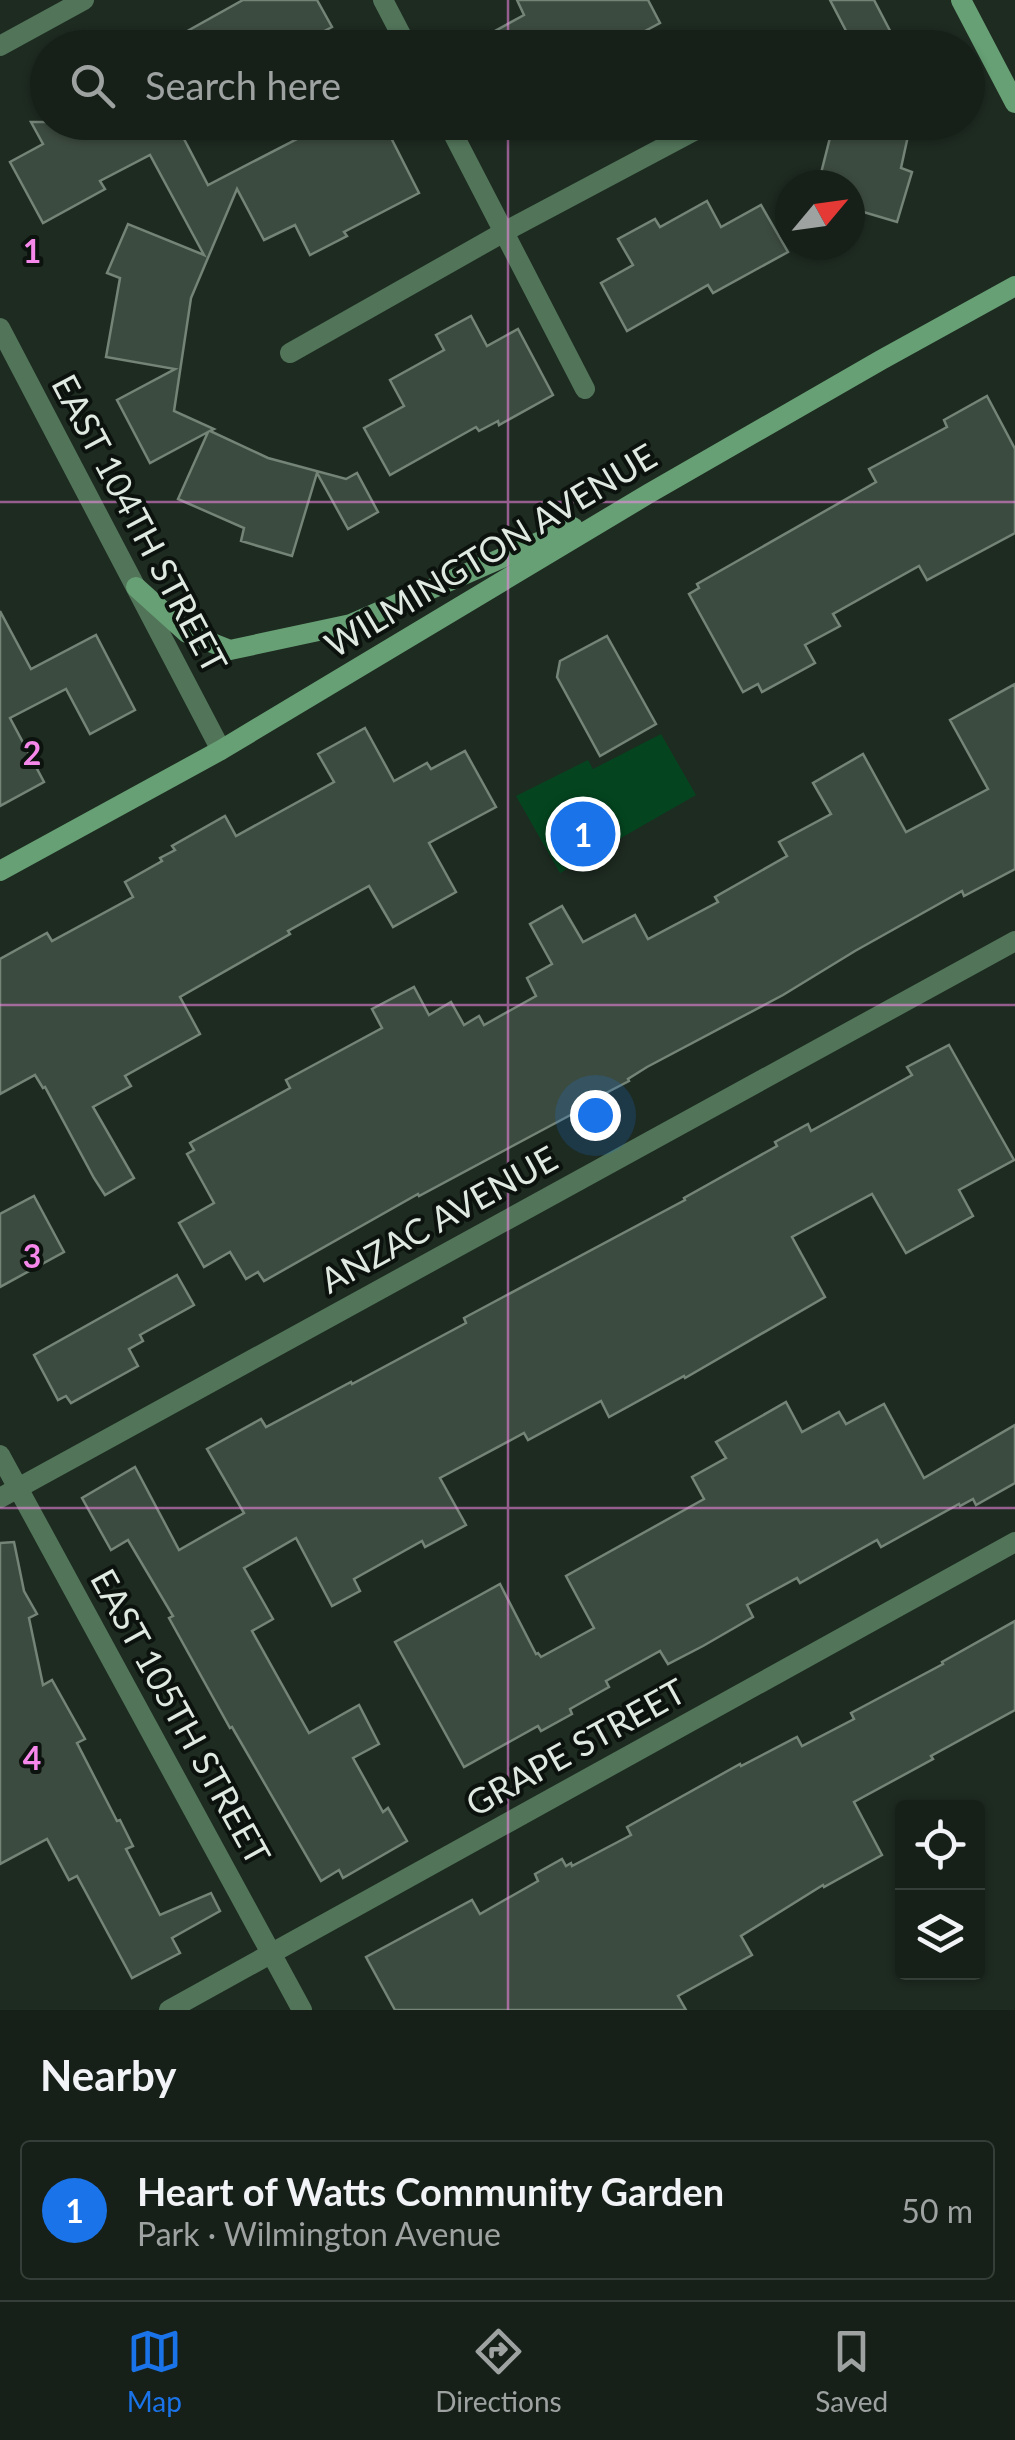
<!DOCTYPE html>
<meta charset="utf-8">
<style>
body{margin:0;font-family:Lato,sans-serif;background:#232d26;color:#f1f3f6}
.controls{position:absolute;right:30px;bottom:30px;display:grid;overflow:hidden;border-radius:10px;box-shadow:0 2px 8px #0004}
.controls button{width:90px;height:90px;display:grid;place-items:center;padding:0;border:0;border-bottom:2px solid #353e38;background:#162019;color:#f1f3f6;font:50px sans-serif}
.compass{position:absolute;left:775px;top:170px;width:90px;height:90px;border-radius:50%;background:#162019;box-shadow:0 2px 8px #0004;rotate:61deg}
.you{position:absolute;left:595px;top:1115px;width:35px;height:35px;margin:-25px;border:8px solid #fff;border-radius:50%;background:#1a73e8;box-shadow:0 0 0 15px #1a73e833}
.badge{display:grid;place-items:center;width:65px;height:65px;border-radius:50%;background:#1a73e8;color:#fff;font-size:32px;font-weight:700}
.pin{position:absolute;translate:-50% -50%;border:5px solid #fff;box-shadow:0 2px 10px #0006}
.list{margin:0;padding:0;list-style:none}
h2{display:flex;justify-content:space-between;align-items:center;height:130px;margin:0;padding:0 40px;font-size:42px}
h2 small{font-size:32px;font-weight:400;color:#9ea3a2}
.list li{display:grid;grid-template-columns:65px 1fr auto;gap:30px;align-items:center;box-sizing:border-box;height:140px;margin:0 20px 20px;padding:0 20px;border:2px solid #353e38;border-radius:10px}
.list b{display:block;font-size:38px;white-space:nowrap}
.list p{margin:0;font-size:32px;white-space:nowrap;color:#9ea3a2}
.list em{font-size:32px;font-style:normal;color:#9ea3a2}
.icon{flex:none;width:55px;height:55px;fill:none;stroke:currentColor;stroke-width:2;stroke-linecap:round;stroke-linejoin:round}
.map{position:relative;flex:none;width:1015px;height:2010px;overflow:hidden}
.search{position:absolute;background:#162019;box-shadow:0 2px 8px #0004;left:30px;right:30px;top:30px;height:110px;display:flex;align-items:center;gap:25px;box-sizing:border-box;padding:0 35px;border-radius:55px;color:#9ea3a2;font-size:38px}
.sheet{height:290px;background:#162019}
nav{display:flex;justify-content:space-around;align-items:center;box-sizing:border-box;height:140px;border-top:2px solid #353e38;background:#162019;font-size:28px;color:#9ea3a2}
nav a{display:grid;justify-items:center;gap:5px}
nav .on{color:#1a73e8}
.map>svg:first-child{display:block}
.green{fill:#04451f}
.building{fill:#3c4b3f;stroke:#748477;stroke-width:2.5}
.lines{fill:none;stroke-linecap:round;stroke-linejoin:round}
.street{stroke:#52755a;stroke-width:20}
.secondary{stroke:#67a075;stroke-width:20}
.grid{fill:none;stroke:#f788eb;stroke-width:2.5;stroke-opacity:0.55}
.labels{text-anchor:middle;stroke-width:8;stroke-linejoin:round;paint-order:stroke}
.street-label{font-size:35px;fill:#dfe8e1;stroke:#0c120d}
.grid-label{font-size:32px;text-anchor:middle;font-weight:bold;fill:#f788eb;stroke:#0c120d;stroke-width:8;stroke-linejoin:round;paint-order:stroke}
</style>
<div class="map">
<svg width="1015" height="2010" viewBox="0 0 1015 2010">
<rect width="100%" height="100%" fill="#1e2b21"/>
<polygon class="green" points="661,734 696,795 560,873 516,796 588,760 593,769"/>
<g class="building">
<polygon points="243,0 317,0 332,27 309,39 314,48 157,48"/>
<polygon points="517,0 648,0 660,23 613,48 464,48 524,15"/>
<polygon points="830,0 874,0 899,48 855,48"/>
<polygon points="31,122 211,122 183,137 208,185 330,122 383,122 419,193 344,232 347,236 310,255 295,225 264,240 237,189 191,298 174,411 214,429 210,431 268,458 346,479 357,473 378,512 348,529 317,473 292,556 241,541 244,528 178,499 208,432 150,463 117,400 175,369 106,357 120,278 107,273 128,224 204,255 150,155 100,181 105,189 43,223 10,162 43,144"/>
<polygon points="834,122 911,122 901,168 912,172 897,222 850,208 850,185 818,185"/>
<polygon points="707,201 721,227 761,205 788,252 713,293 708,285 627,331 601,283 633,265 618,239 655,219 660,227"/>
<polygon points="471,316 487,346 518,329 553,395 499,425 498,421 479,431 476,427 390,475 364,428 404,406 390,380 444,350 436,335"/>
<polygon points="987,396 1015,449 1015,533 927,580 919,566 833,614 840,626 805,645 815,663 762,692 758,684 743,692 689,594 699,588 697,584 876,482 869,469 947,427 944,420"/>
<polygon points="0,611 31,669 96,635 135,710 90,734 66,689 10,718 44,782 0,806"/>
<polygon points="607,636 656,724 600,756 557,677 560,661"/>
<polygon points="1015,684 1015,869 964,896 962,891 855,951 783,995 647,1067 628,1079 629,1081 577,1108 578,1111 419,1196 418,1194 264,1281 258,1272 246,1279 230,1252 204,1267 179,1223 214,1203 187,1154 194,1150 190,1143 290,1088 286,1080 382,1028 372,1009 414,987 429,1015 451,1002 464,1025 479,1016 484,1025 536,996 527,978 552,964 530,924 562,906 583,942 635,915 648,939 718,902 715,897 787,856 779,842 831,814 813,783 863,754 906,832 988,789 950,720"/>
<polygon points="365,728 394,781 427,763 431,769 465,751 496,807 429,843 456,892 393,927 369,886 288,931 290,934 180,997 200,1034 125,1076 131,1086 93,1107 134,1178 105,1195 94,1178 45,1087 43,1088 35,1075 0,1094 0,959 47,933 52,941 133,897 125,882 162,861 160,858 175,850 172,846 225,816 236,836 334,782 318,754"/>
<polygon points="949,1045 1014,1160 959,1190 973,1216 906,1253 872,1194 792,1237 825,1297 685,1378 684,1376 609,1417 601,1401 528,1440 524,1433 440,1478 466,1525 425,1547 422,1541 354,1579 360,1591 332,1606 296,1538 244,1568 273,1619 252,1631 309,1733 359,1705 379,1744 353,1758 383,1812 388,1808 407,1841 343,1878 339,1870 321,1881 232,1727 230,1728 169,1618 173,1616 128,1540 111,1550 82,1498 135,1467 179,1550 244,1513 207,1449 261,1419 266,1427 351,1382 352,1384 466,1323 464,1318 685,1200 684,1198 777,1146 775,1142 808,1124 811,1131 912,1075 907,1067"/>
<polygon points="34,1196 64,1252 0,1287 0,1214"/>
<polygon points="177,1275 194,1305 140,1335 143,1341 129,1349 138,1366 71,1403 66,1396 58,1400 34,1355"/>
<polygon points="786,1402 802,1432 839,1412 846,1424 884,1404 924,1478 1015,1425 1015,1483 976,1505 973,1499 960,1506 959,1504 881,1547 877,1540 800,1583 797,1578 747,1605 753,1617 703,1646 668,1664 660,1651 606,1681 609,1687 570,1709 572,1714 541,1731 538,1726 464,1767 395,1642 500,1584 536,1654 538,1653 541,1657 594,1628 566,1576 704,1499 692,1477 726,1458 716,1442"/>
<polygon points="14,1542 24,1591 37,1614 29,1618 43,1685 52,1680 85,1739 77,1743 117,1821 120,1820 133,1846 126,1849 160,1915 211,1893 220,1911 172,1938 180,1953 132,1978 77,1876 69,1880 47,1839 0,1864 0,1543"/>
<polygon points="1015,1621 1015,1710 931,1756 933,1759 854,1802 882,1855 824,1887 823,1885 741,1936 752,1955 678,1996 686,2010 395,2010 366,1957 472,1900 480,1914 538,1881 535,1874 562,1859 566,1866 571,1863 572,1866 631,1835 627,1827 740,1764 741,1766 797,1737 802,1746 854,1719 851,1713 943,1664 942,1662"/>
</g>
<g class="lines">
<g class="street">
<polyline points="383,0 408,48"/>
<polyline points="0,46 84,0"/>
<polyline points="447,122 585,389"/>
<polyline points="0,328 221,750"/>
<polyline points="290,353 504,232 711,122"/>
<polyline points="0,1455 302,2010"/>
<polyline points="0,1498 1015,941"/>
<polyline points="169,2010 1015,1542"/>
</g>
<g class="secondary">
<polyline points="961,0 1015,103"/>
<polyline points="136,587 187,633 230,650 351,624 573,527"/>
<polyline points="0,871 221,750 648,494 881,360 1015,286"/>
</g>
</g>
<path class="grid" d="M508 0V48M508 122V2010M0 502H1015M0 1005H1015M0 1508H1015"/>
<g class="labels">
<g class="street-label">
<text transform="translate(139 524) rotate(62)" y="12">EAST 104TH STREET</text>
<text transform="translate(491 551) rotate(-31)" y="12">WILMINGTON AVENUE</text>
<text transform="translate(439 1220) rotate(-29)" y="12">ANZAC AVENUE</text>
<text transform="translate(180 1717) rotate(61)" y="12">EAST 105TH STREET</text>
<text transform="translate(576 1748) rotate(-29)" y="12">GRAPE STREET</text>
</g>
</g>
<g class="grid-label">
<text x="32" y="263">1</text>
<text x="32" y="765">2</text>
<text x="32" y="1268">3</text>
<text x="32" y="1770">4</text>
</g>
</svg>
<div class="controls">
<button><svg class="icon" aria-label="locate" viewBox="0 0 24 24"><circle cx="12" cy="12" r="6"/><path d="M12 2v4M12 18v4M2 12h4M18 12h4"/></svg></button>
<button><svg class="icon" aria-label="layers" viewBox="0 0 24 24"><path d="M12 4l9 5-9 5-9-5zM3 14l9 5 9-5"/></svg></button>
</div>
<svg class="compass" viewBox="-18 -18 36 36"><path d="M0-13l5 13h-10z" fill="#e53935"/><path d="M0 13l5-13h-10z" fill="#9ea3a2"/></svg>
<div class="you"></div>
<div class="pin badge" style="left:583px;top:834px">1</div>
<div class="search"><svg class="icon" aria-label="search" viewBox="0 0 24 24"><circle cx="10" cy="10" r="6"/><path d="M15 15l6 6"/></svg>Search here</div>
</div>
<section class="sheet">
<h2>Nearby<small></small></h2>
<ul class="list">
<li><span class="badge">1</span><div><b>Heart of Watts Community Garden</b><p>Park · Wilmington Avenue</p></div><em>50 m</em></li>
</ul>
</section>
<nav>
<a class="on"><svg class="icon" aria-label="map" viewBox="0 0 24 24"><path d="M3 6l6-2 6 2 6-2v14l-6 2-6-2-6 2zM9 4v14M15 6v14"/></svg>Map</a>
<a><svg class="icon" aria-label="directions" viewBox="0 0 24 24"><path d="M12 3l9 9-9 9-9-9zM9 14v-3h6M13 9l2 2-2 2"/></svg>Directions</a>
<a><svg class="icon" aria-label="saved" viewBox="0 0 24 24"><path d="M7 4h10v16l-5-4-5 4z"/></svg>Saved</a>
</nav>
